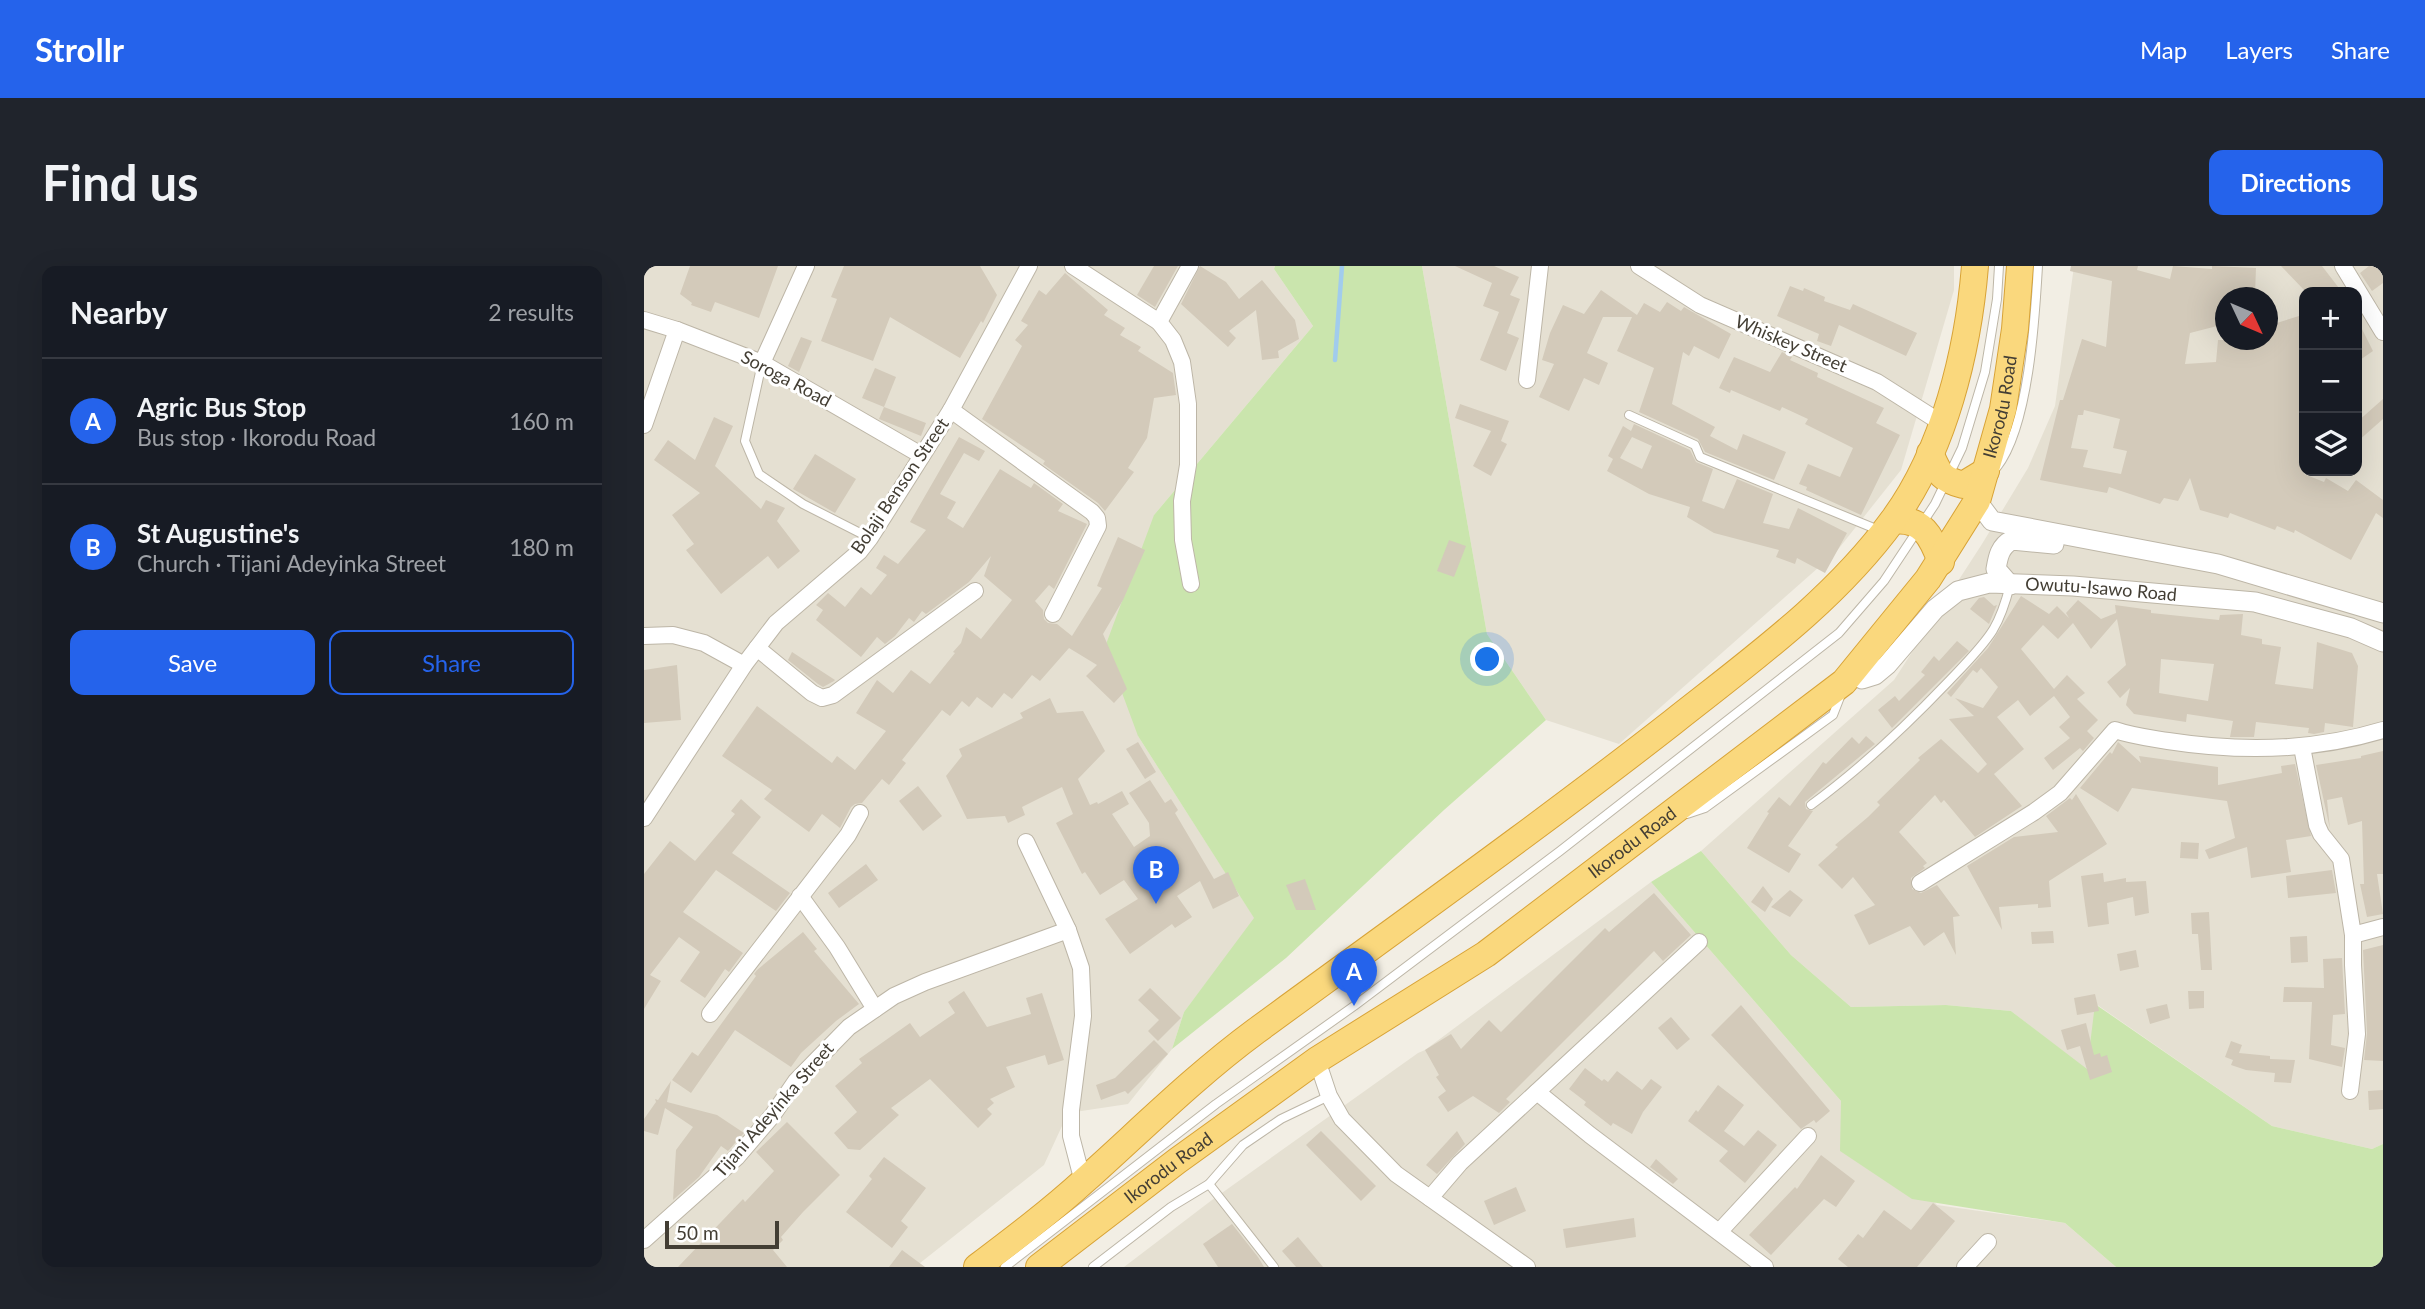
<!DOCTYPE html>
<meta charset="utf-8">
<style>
body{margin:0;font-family:Lato,sans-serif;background:#20242c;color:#f1f3f6}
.controls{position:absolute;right:21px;top:21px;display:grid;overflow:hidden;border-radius:14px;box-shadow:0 7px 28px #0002}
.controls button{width:63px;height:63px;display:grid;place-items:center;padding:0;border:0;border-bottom:2px solid #363941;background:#171b24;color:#f1f3f6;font:35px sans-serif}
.compass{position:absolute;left:1571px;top:21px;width:63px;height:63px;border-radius:50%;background:#171b24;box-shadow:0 7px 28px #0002;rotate:134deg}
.scale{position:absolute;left:21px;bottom:18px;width:114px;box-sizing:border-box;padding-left:7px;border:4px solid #433e34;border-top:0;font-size:19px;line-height:24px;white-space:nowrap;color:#433e34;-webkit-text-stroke:5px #fff;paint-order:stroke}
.you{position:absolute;left:844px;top:394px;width:24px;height:24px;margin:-18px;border:5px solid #fff;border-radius:50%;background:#1a73e8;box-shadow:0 0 0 10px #1a73e833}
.badge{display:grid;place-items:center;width:46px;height:46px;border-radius:50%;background:#2563eb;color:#fff;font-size:23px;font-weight:700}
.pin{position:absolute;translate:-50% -58px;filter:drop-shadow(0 2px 4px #0008)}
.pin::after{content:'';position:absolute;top:37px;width:24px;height:21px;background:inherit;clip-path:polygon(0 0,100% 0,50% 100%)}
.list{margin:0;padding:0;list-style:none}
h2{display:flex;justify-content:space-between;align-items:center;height:91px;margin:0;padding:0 28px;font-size:30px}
h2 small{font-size:23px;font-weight:400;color:#9ea1a6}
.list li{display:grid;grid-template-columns:46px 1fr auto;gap:21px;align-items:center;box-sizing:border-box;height:126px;padding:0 28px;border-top:2px solid #363941}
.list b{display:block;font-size:26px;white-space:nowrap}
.list p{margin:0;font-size:23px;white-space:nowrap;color:#9ea1a6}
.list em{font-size:23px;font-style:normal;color:#9ea1a6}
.actions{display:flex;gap:14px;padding:21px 28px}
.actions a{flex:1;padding:16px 0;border:2px solid #2563eb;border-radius:14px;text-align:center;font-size:24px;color:#2563eb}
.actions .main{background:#2563eb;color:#fff}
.icon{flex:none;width:38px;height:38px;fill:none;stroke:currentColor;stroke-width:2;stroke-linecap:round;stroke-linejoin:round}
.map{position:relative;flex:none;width:1739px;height:1001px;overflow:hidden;border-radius:14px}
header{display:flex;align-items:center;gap:42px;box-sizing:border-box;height:98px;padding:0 35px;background:#2563eb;color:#fff}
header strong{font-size:33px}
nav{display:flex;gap:38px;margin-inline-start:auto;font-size:24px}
.intro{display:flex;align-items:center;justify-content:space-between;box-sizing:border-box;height:168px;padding:0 42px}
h1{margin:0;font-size:49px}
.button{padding:18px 32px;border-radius:14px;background:#2563eb;color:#fff;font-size:24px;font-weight:700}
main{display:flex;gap:42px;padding:0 42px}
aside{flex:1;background:#171b24;border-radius:14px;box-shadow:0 7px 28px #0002}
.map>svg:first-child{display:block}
.residential{fill:#e5e0d2;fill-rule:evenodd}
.green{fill:#cae5ad}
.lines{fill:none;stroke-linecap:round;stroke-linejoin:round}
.stream{stroke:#a1cced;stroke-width:4.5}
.building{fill:#d3caba;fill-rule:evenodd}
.service-casing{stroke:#bdb6a7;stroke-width:10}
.minor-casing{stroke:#bdb6a7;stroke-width:18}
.tertiary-casing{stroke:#bdb6a7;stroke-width:21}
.trunk-casing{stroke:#d8a337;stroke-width:28}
.service{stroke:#fff;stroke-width:8}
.minor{stroke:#fff;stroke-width:16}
.tertiary{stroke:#fff;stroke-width:19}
.trunk{stroke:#fad87d;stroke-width:26}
.labels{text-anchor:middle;stroke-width:6;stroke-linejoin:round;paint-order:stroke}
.street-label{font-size:18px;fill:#433e34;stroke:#fff}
</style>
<header>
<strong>Strollr</strong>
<nav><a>Map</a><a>Layers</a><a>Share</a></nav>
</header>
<div class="intro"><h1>Find us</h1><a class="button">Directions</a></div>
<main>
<aside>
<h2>Nearby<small>2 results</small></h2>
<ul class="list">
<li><span class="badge">A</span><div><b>Agric Bus Stop</b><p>Bus stop · Ikorodu Road</p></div><em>160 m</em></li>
<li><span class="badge">B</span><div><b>St Augustine's</b><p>Church · Tijani Adeyinka Street</p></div><em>180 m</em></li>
</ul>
<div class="actions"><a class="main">Save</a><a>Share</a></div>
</aside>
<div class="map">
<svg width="1739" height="1001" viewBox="0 0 1739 1001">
<rect width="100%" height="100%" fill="#f2eee4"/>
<g class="residential">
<polygon points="0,0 631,0 630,3 669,60 510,249 494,470 611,653 540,746 528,783 484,838 424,847 400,899 271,1001 0,1001"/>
<polygon points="778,0 1310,0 1310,24 1257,204 1192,286 975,478 902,454 843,368"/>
<path d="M1430 0H1739V878L1728 883 1628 860 1452 738 1443 804 1367 745 1302 739 1207 741 1147 689 1057 585 1250 414 1338 278 1384 202 1411 140ZM1660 26H1713V205H1660ZM1582 32H1624V74H1582Z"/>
<polygon points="1007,616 1197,835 1293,939 1421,957 1472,1001 480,1001 568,934 774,787 781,784"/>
</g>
<g class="green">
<polygon points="631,0 778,0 843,368 902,454 800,544 642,692 528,783 540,746 610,652 494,470 461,381 510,249 669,60 630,3"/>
<polygon points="1057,585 1147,689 1207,741 1302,739 1367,745 1443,803 1451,738 1628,860 1728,883 1739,878 1739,1001 1472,1001 1421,957 1268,933 1196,885 1197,835 1007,616"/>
</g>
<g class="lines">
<polyline class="stream" points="691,94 698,0"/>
</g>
<g class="building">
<polygon points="46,0 134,0 115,52 71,36 67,46 47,39 48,37 36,28"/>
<polygon points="200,0 336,0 353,29 339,57 337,55 316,92 246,51 229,95 177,75 193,33 187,31"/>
<polygon points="510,0 534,0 511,41 493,29"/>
<polygon points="556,0 582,16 595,33 618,14 651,54 655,73 634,85 635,92 618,94 612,44 585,65 592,72 584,81 537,38"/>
<polygon points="811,0 850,0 875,11 866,29 876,33 863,67 875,72 862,105 836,94 855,46 839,40 848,17"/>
<path d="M1427 0H1494L1493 4 1526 13 1529 0 1568 3V0L1612 2 1611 29H1589L1588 32H1581V58L1546 67 1541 98 1572 96 1574 74H1623V60L1655 50 1660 68V208L1680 216 1682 212 1704 225 1712 214 1739 234V252L1732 247 1707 294 1651 264 1650 267 1633 260 1631 264 1586 247 1584 252 1556 244 1546 212 1534 235 1520 232 1516 238 1465 221 1463 227 1396 214 1416 134H1419L1438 73 1462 81 1468 15 1426 5ZM1440 144 1476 153 1469 182 1483 185 1477 208 1439 201 1444 184 1427 182 1434 149H1439Z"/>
<polygon points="1637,0 1678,0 1698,26 1662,26"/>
<polygon points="1725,0 1739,0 1739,17 1728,25 1716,7"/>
<polygon points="421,7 464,44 460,49 481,62 476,69 497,81 494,85 529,107 532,129 510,132 503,172 484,202 490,206 461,245 454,237 399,198 401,195 338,153 378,80 371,74 384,59 377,55 395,24 402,29"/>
<polygon points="1146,20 1159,25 1160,22 1181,31 1180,35 1206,44 1209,38 1273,67 1262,90 1195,59 1187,80 1173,75 1175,68 1133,50"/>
<polygon points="957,24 993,49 1000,37 1016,46 1023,36 1037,45 1040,41 1087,68 1075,93 1050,80 1045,90 1039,86 1028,138 1071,161 1066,170 1093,184 1099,168 1142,186 1130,214 1061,186 1054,173 995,146 1010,102 973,85 988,51 959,51 943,87 964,97 955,119 940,112 925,145 895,131 910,98 898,94 906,67 919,39 940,48"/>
<polygon points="1713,53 1729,85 1713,96"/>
<polygon points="157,71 168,75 155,106 144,100"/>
<polygon points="1138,86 1148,91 1146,94 1174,107 1173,111 1240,142 1232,157 1256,169 1217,249 1162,224 1163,221 1155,218 1164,198 1196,211 1209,182 1161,158 1164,153 1138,141 1136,145 1087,124 1086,127 1075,122 1090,91 1126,106"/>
<polygon points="231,102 252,111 240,141 218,132"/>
<polygon points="1739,133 1739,153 1713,176 1713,156"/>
<polygon points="816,138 865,155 857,175 863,178 847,210 829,200 847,165 811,152"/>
<polygon points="240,141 282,157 277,170 235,153"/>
<polygon points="70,151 89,160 71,200 117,243 122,234 141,242 133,255 156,285 134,303 124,290 77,328 42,284 50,278 28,249 56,227 10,194 24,174 51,194"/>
<path d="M990 158 1046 184 1052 196 1069 203 1058 235 1080 243 1093 213 1129 228 1119 257 1145 263 1154 242 1203 267 1181 307 1153 292 1151 298 1132 291 1135 284 1070 267 1043 251 1046 241 1005 228 963 205 969 193 964 190 979 160 987 165ZM988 171 1008 180 998 203 976 192Z"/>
<polygon points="315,171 341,185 335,195 320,187 296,228 312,236 303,252 319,262 356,203 387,222 390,217 419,238 414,245 443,258 410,323 405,319 391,335 399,344 400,353 404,357 413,358 428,370 458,322 453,320 474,271 501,284 479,334 459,368 483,423 470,437 442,410 453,399 425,382 396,415 388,409 368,433 360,427 348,442 333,431 325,441 318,435 306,450 298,444 258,494 262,497 245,519 238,513 218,537 211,538 207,541 196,562 178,548 165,566 120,533 128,524 78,490 113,440 188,497 193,490 211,504 242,465 212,447 233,414 249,427 267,404 286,418 311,387 309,386 317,377 322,361 337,373 368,334 340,310 347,290 325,316 282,348 278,345 270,356 265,352 251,370 241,378 233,371 217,391 172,354 179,344 172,339 184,327 201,341 217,321 227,329 243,309 232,302 240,289 254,298 282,264 266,256"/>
<polygon points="171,188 212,213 191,247 149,223"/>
<polygon points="805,274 822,280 810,311 793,305"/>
<path d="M1377 330 1405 348 1413 340 1425 352 1422 347 1434 334 1457 353 1472 347 1471 339 1507 344V347L1575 354 1576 349 1599 348 1597 369 1618 373V378L1637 381 1631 418 1669 423 1673 376 1708 387 1714 400 1709 461 1681 457 1680 466 1670 468 1664 467 1665 462 1612 456 1610 471H1586L1589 455 1543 448 1542 456 1490 448 1482 439 1486 422 1476 432 1463 416 1482 399 1473 353 1447 383 1429 357 1414 373 1399 359 1377 383 1410 423 1423 409 1441 427 1433 433 1454 454 1443 465 1450 472 1439 485 1436 482 1409 504 1400 492 1426 472 1415 461 1426 451 1410 430 1386 450 1374 434 1353 451 1380 483 1350 508 1378 540 1331 571 1300 534 1297 537 1291 529 1255 566 1283 597 1279 600 1281 602 1267 612 1268 623 1277 627 1293 619 1316 650 1309 651 1312 689 1300 666 1280 680 1266 660 1225 679 1210 649 1231 639 1209 611 1198 623 1174 599 1194 581 1191 579 1224 551 1236 539 1233 536 1276 494 1274 492 1297 473 1334 507 1343 498 1305 453 1330 450 1311 432 1339 442 1354 421 1337 402 1333 407 1329 404 1307 431 1303 427 1344 382ZM1517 393 1570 398 1564 435 1515 427Z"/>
<polygon points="1340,331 1350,340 1353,339 1345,358 1326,343 1335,332"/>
<polygon points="1313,375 1325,385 1248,462 1234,444 1251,430 1255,435 1281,409 1277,406 1290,390 1295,395"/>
<polygon points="148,386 191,414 190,415 179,421 174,418 144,394"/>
<polygon points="33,399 37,454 0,457 0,404"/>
<polygon points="406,432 413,447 439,445 461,485 434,513 446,539 453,536 454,538 478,525 485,538 468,548 490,581 506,570 505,557 485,527 506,514 521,537 527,533 534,544 531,547 570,613 584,606 595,630 569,643 556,615 533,630 548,651 531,662 528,658 486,688 461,653 494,633 480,614 456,629 441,606 438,608 412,557 429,548 418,521 378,541 381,549 364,557 361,550 323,553 302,510 318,490 315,483 379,452 376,447"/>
<polygon points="1222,470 1231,478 1161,536 1162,543 1169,545 1144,580 1157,588 1145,607 1103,582 1125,547 1123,546 1135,531 1146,540 1179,496 1182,498 1208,471 1215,478"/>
<polygon points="494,476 512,506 501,513 482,483"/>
<polygon points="1474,476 1497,497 1495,490 1574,501 1574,519 1638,507 1637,500 1651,498 1667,570 1642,574 1647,606 1607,612 1603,581 1565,593 1561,584 1591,572 1583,535 1488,522 1474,546 1436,522 1466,486 1468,488"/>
<polygon points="1739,485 1739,608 1733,608 1739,648 1723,651 1716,618 1720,618 1718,555 1704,559 1698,531 1683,534 1686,563 1672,499 1717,492 1717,490"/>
<polygon points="274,520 298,550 279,565 255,535"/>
<polygon points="1432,528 1463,578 1405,615 1407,641 1394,642 1394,638 1355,641 1358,664 1323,600 1370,571 1414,566 1402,550 1426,532 1428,534"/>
<polygon points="97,533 117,551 88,587 146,627 132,645 72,604 39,646 99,687 85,706 81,703 61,732 36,715 56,686 35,671 6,709 17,715 0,743 0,608 26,575 51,595 91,548 87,545"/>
<polygon points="1537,576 1555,577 1554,593 1536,592"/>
<polygon points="222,598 234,614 195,642 184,627"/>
<polygon points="1688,604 1692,627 1644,632 1642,610"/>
<polygon points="1459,607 1460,616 1482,612 1482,616 1502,615 1505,647 1491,650 1489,631 1463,637 1465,658 1444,661 1437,610"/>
<polygon points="661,613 672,644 652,644 642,619"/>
<polygon points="1119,620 1129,633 1121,646 1107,636"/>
<polygon points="1146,624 1159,634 1146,651 1127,641"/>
<polygon points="1010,627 1047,669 1019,695 1010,685 862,833 866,836 855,847 829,830 804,846 794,831 802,825 792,811 795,809 781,784 807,768 817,783 845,754 857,766 961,662 965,666"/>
<polygon points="1565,646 1568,704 1557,704 1554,668 1548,668 1547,647"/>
<polygon points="1409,665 1410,677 1388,678 1387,666"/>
<polygon points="159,666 173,683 170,685 215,738 192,755 157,787 147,801 91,764 47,827 28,814 48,786 54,790 112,710 110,708 113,704"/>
<polygon points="1663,670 1664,696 1647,697 1646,671"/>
<polygon points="1739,679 1739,795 1720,794 1723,767 1719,684"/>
<polygon points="1492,684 1495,701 1476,705 1473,688"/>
<polygon points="1698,692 1701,748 1689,749 1687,779 1701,782 1698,801 1665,793 1668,736 1639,736 1640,721 1680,722 1679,693"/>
<polygon points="506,722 537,752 514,775 504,765 515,754 494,734"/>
<polygon points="320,725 343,761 387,748 382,732 398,727 420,794 404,799 401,789 362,801 371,821 346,833 350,837 343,843 348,848 334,862 286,813 247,842 255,849 216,884 204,883 190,867 213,846 191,820 218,797 215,793 266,757 276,771 311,747 304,736"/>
<polygon points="1544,725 1560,725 1560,742 1545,743"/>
<polygon points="1451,728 1455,745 1433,749 1430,732"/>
<polygon points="1523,738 1526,752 1506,758 1502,743"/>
<polygon points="1097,739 1186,845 1172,857 1170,854 1157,863 1067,769"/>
<polygon points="1027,751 1046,773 1033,784 1014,762"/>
<polygon points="1442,757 1450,789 1456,787 1457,791 1463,789 1468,806 1446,814 1436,780 1423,784 1417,764"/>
<polygon points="510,774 524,788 484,828 481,825 457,834 452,819 471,812"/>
<polygon points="1587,775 1598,779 1595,787 1626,790 1626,793 1651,794 1647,817 1630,816 1631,807 1602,804 1587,799 1589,794 1581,791"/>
<polygon points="941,802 958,815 960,813 964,816 973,805 998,824 1007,813 1018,821 999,846 988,868 969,857 967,860 940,839 942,836 925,823"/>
<polygon points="27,815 23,836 73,849 100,867 84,885 77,880 55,911 29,934 32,884 49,861 21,842 14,869 0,865 0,853 12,836 11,833 14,834"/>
<polygon points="1074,819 1100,839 1080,865 1100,880 1114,864 1133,879 1101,917 1075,895 1084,885 1044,855 1052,844 1054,846"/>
<polygon points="1739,824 1739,843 1725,844 1724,825"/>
<polygon points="143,856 196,909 159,946 137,971 139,974 129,984 143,1001 34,1001 99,933 101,936 130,905 112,886"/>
<polygon points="677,865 732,920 717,935 662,879"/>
<polygon points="813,865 821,878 793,908 782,899"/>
<polygon points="1177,889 1211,915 1192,941 1180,933 1127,989 1105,969 1151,921 1153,923"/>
<polygon points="240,891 282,922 257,955 264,961 248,982 202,946 228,913 225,910"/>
<polygon points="1012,893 1034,913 1029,918 1006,901"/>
<polygon points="872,921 882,945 850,959 840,935"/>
<polygon points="1289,937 1311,955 1273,1001 1204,1001 1194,993 1214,968 1219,972 1240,944 1267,964"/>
<polygon points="990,952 992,971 922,982 919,963"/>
<polygon points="588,958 614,991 620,1001 574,1001 559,978"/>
<polygon points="654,971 679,1001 652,1001 638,985"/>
<polygon points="258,984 281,1001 245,1001"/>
</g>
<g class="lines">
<g class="service-casing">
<g id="service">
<polyline points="118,97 101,175 115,208 159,238 226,272"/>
<polyline points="985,149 1051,179 1056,191 1237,265"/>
<path d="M1353 201C1385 160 1391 52 1394 0"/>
<path d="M1167 539C1216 503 1261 461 1303 417 1319 400 1337 383 1349 364 1358 349 1362 335 1366 319"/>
<polyline points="1043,548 1061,542 1189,449 1196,431"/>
<polyline points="565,918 630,1001"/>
<polyline points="361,1001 572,838 710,740 916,585 1195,367 1240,315 1291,238 1318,182 1341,106 1353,33 1355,0"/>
<polyline points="449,1001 527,941 565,918 599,879 637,853 685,830"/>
</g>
</g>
<g class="minor-casing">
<g id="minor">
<polyline points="429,0 515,56"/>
<polyline points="546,0 515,56 529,74 538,96 544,138 544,199 538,235 539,274 547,318"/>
<polyline points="995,0 1056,39 1233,116 1299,158"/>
<polyline points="1699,0 1739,66"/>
<polyline points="0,54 33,64 118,97 277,189"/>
<polyline points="118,97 162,0"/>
<polyline points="883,114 896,0"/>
<polyline points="307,144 448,246 453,252 454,260 409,348"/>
<polyline points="0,159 33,64"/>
<polyline points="0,370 29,369 60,377 100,399"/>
<polyline points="113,382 168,427 178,432 189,429 331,325"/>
<polyline points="1658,481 1673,559 1677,568 1697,593 1709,669 1709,699 1713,768 1706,825"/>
<polyline points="0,552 100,399 132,357 215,286 226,272 307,144 385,0"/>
<polyline points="382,576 424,664 437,702 439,750 427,844 427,870 439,916"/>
<path d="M1276 617 1390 546 1416 527 1471 464C1488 470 1506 472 1524 475 1595 486 1670 485 1739 464"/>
<polyline points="156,630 193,681 231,743"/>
<polyline points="1709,669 1739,661"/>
<polyline points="66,748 204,569 216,547"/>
<polyline points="673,794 685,830 698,853 752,908 883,1001"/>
<polyline points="893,826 946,869 1121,1001"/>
<polyline points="786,932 816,897 1055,676"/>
<polyline points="1075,966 1164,870"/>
<polyline points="0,974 93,891 128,850 152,815 205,761 250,730 281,716 424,664"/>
<polyline points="1321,1001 1344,976"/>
</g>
</g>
<g class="tertiary-casing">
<g id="tertiary">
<polyline points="1333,235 1348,255 1574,298 1739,347"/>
<path d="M1366 319 1352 303C1354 291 1356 280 1368 274L1410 278"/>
<path id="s1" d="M1207 407 1218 413 1231 409 1243 399 1291 343 1314 325 1345 317 1429 320 1611 336 1707 362 1739 376"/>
</g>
</g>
<g class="trunk-casing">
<g id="trunk">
<path d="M1286 187C1295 207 1296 213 1319 219L1342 205"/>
<path d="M1249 255C1278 251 1288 271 1297 296"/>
<path d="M333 1001C370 973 407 945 441 914 497 864 551 810 612 765 751 663 892 563 1029 456 1106 395 1190 335 1249 254 1300 185 1324 85 1331 0"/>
<path id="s2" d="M395 1001 533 895 673 794 842 688 1200 416 1284 313 1333 235 1359 143 1371 63 1376 0"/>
</g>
</g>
<use href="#service" class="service"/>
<use href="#minor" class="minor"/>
<use href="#tertiary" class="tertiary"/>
<use href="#trunk" class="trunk"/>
</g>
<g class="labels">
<g class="street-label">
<text transform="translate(1147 78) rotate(23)" y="6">Whiskey Street</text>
<text transform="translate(142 113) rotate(28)" y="6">Soroga Road</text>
<text dy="6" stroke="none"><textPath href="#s2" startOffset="1318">Ikorodu Road</textPath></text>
<text transform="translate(256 220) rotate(-56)" y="6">Bolaji Benson Street</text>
<text dy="6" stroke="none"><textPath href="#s1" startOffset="289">Owutu-Isawo Road</textPath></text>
<text dy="6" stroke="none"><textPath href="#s2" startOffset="730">Ikorodu Road</textPath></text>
<text transform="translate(130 844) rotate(-49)" y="6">Tijani Adeyinka Street</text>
<text dy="6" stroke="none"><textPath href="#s2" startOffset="163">Ikorodu Road</textPath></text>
</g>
</g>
</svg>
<div class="controls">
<button>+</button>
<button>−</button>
<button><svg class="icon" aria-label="layers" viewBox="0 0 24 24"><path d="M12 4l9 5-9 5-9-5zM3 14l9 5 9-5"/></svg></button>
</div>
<svg class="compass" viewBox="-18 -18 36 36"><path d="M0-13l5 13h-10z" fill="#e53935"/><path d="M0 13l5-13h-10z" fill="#9ea1a6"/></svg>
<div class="scale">50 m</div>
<div class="you"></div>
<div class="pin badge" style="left:710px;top:740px">A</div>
<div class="pin badge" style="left:512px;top:638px">B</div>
</div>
</main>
